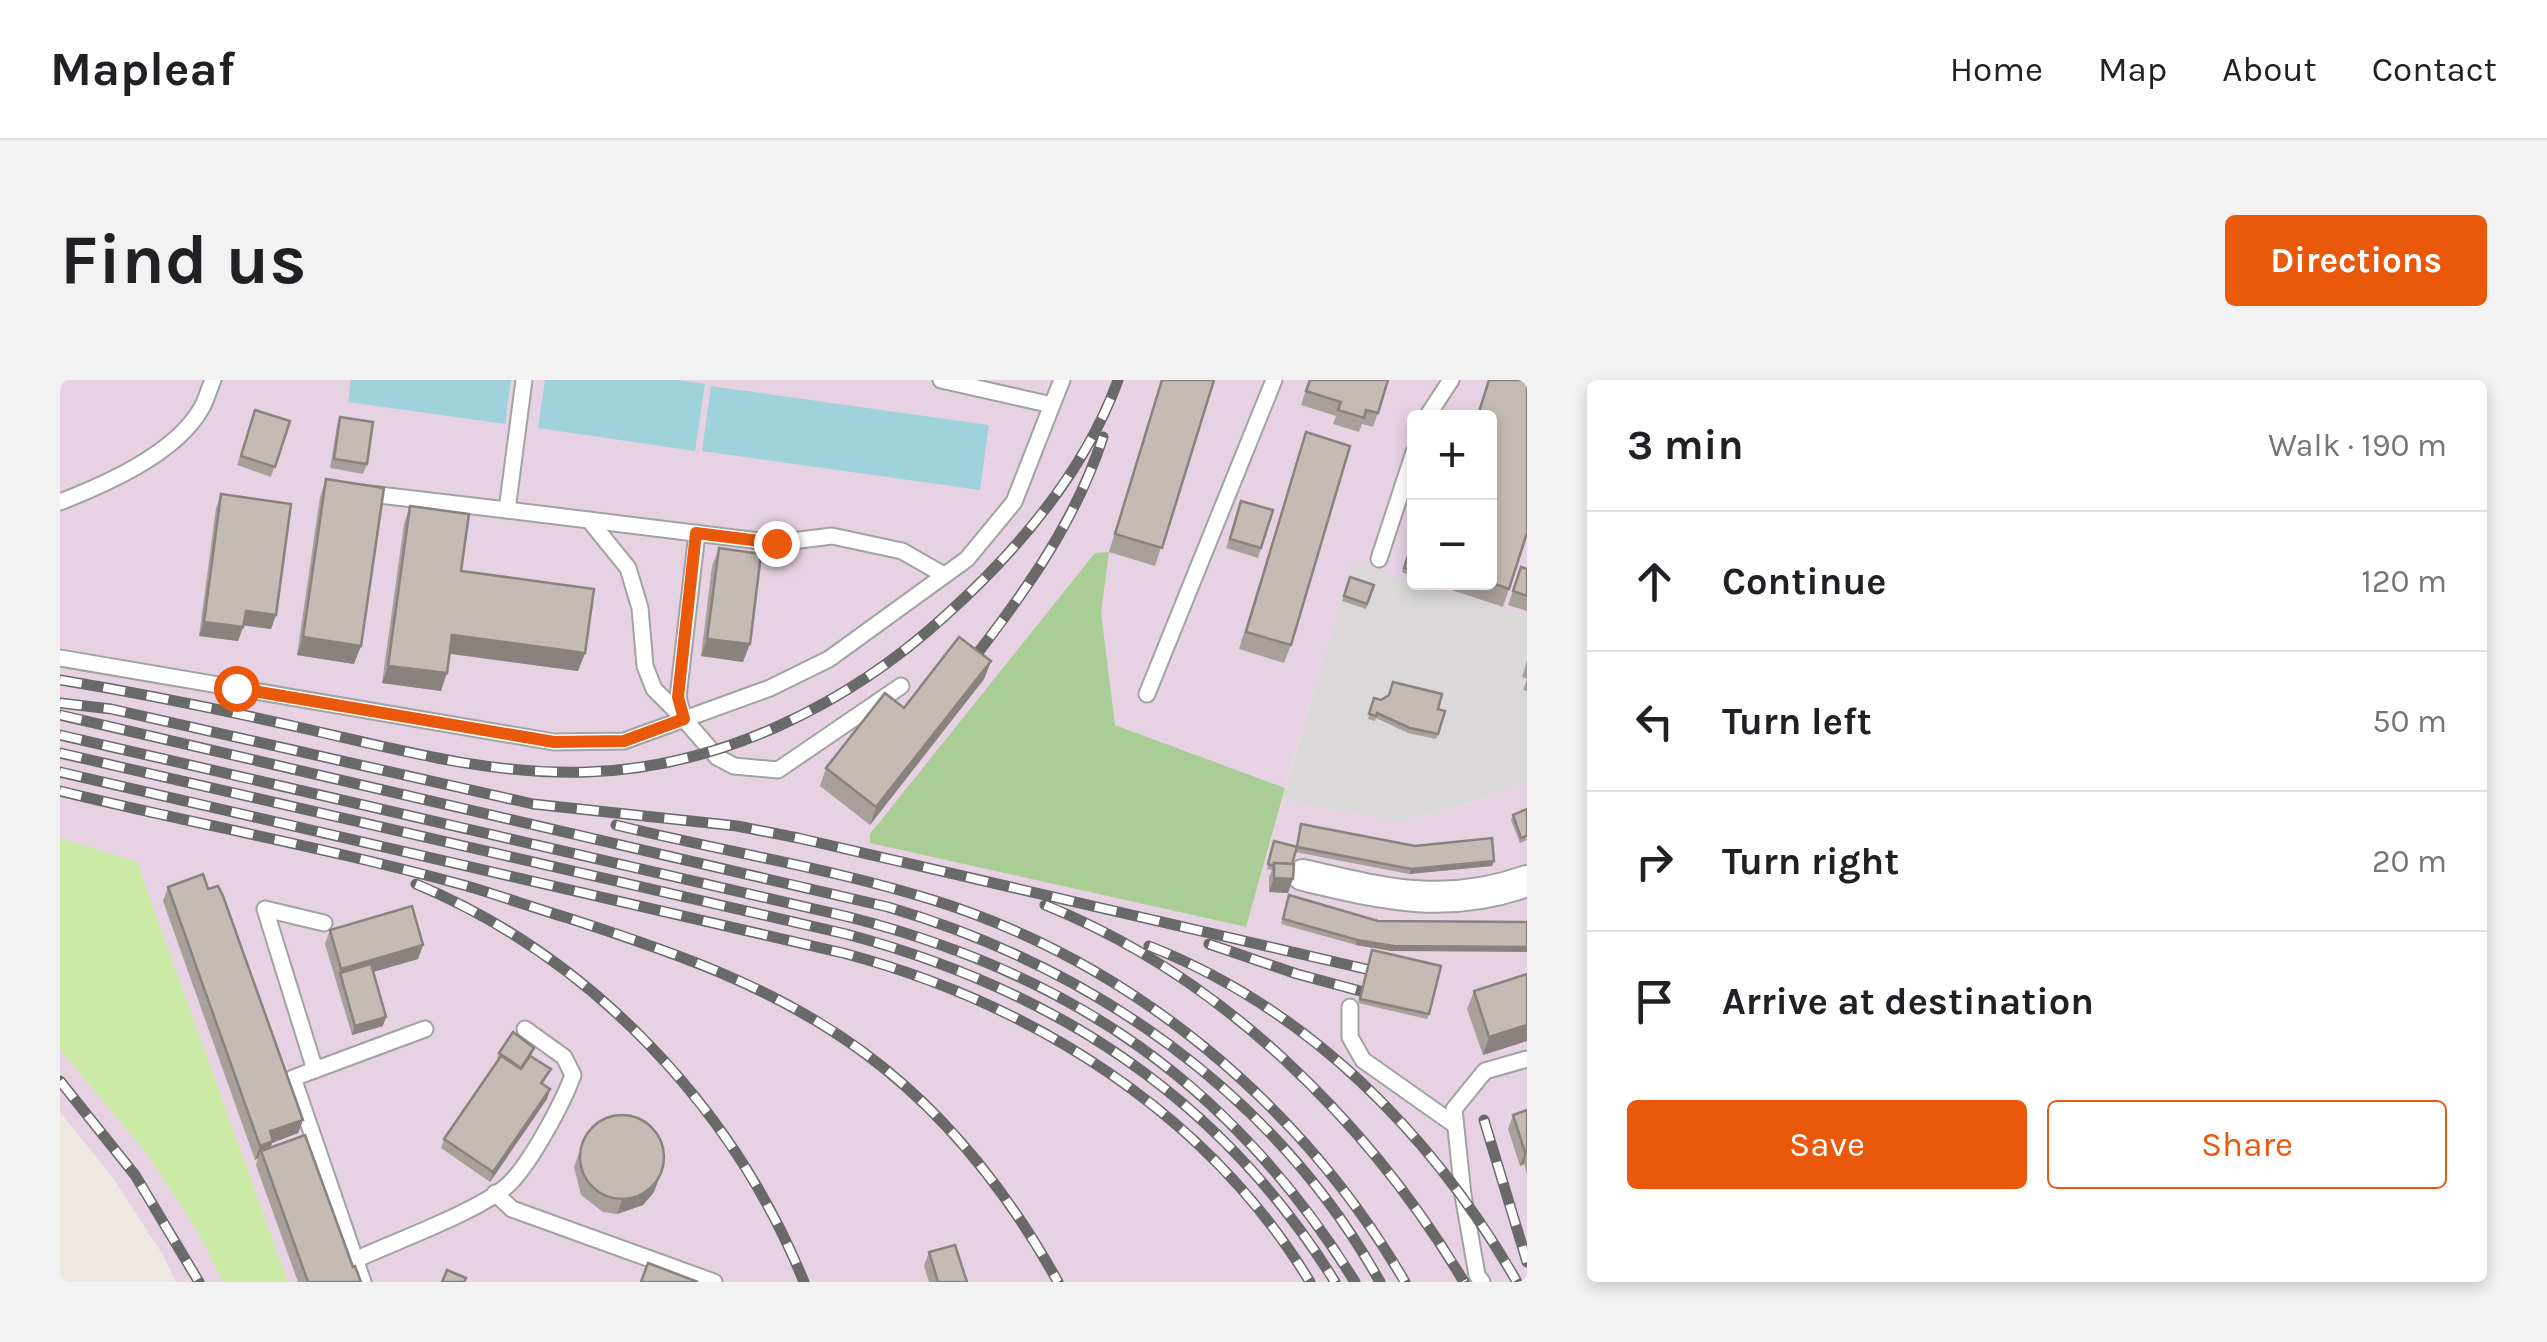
<!DOCTYPE html>
<meta charset="utf-8">
<style>
body{margin:0;font-family:Karla,sans-serif;background:#f2f2f2;color:#202124}
.controls{position:absolute;right:30px;top:30px;display:grid;overflow:hidden;border-radius:10px;box-shadow:0 5px 15px #0003}
.controls button{width:90px;height:90px;display:grid;place-items:center;padding:0;border:0;border-bottom:2px solid #e0e0e0;background:#fff;color:#202124;font:50px sans-serif}
.stop{position:absolute;width:30px;height:30px;margin:-22px;border:8px solid #ea580c;border-radius:50%;background:#fff}
.stop.end{background:#ea580c;border-color:#fff;box-shadow:0 2px 10px #0008}
.list{margin:0;padding:0;list-style:none}
h2{display:flex;justify-content:space-between;align-items:center;height:130px;margin:0;padding:0 40px;font-size:42px}
h2 small{font-size:32px;font-weight:400;color:#757577}
.list li{display:grid;grid-template-columns:65px 1fr auto;gap:30px;align-items:center;box-sizing:border-box;height:140px;padding:0 40px;border-top:2px solid #e0e0e0}
.list b{display:block;font-size:38px;white-space:nowrap}
.list em{font-size:32px;font-style:normal;color:#757577}
.actions{display:flex;gap:20px;padding:30px 40px}
.actions a{flex:1;padding:22px 0;border:2px solid #ea580c;border-radius:10px;text-align:center;font-size:35px;color:#ea580c}
.actions .main{background:#ea580c;color:#fff}
.icon{flex:none;width:55px;height:55px;fill:none;stroke:currentColor;stroke-width:2;stroke-linecap:round;stroke-linejoin:round}
.map{position:relative;flex:none;width:1467px;height:902px;overflow:hidden;border-radius:10px}
header{display:flex;align-items:center;gap:60px;box-sizing:border-box;height:140px;padding:0 50px;background:#fff;border-bottom:2px solid #e0e0e0}
header strong{font-size:48px}
nav{display:flex;gap:55px;margin-inline-start:auto;font-size:35px}
.intro{display:flex;align-items:center;justify-content:space-between;box-sizing:border-box;height:240px;padding:0 60px}
h1{margin:0;font-size:70px}
.button{padding:25px 45px;border-radius:10px;background:#ea580c;color:#fff;font-size:35px;font-weight:700}
main{display:flex;gap:60px;padding:0 60px}
aside{flex:1;background:#fff;border-radius:10px;box-shadow:0 5px 15px #0003}
.map>svg:first-child{display:block}
.residential{fill:#dad8d8}
.industrial{fill:#e7d2e4}
.grass{fill:#cae9a5}
.forest{fill:#a9cd95}
.water{fill:#a0d2dc}
.lines{fill:none;stroke-linecap:round;stroke-linejoin:round}
.service-casing{stroke:#a2a2a2;stroke-width:19}
.minor-casing{stroke:#a2a2a2;stroke-width:34}
.service{stroke:#fff;stroke-width:15}
.minor{stroke:#fff;stroke-width:30}
.rail-casing{stroke:#696969;stroke-width:11}
.rail{stroke:#fff;stroke-width:8;stroke-dasharray:22;stroke-linecap:butt}
.wall{fill:#a9a09b}
.shaded-wall{fill:#8a827e}
.building{fill:#c5bab4;stroke:#8a827e;stroke-width:2.5}
.route{stroke:#ea580c;stroke-width:12}
</style>
<header>
<strong>Mapleaf</strong>
<nav><a>Home</a><a>Map</a><a>About</a><a>Contact</a></nav>
</header>
<div class="intro"><h1>Find us</h1><a class="button">Directions</a></div>
<main>
<div class="map">
<svg width="1467" height="902" viewBox="0 0 1467 902">
<rect width="100%" height="100%" fill="#ede8e1"/>
<polygon class="residential" points="1291,183 1467,235 1467,401 1410,423 1338,442 1222,420"/>
<g class="industrial">
<polygon points="0,0 1467,0 1467,235 1357,203 1430,202 1430,38 1354,38 1354,202 1291,184 1225,408 1055,345 811,462 1185,547 1222,420 1338,442 1411,423 1467,401 1467,902 228,902 77,483 0,458"/>
<polygon points="0,669 87,774 139,854 163,902 116,902 103,875 53,798 0,732"/>
</g>
<polygon class="grass" points="0,458 77,482 228,902 163,902 139,854 87,774 0,669"/>
<polygon class="forest" points="1049,172 1041,233 1055,345 1225,408 1186,547 810,463 810,454 1035,173"/>
<g class="water">
<polygon points="291,0 451,0 445,44 288,22"/>
<polygon points="485,0 618,0 645,4 635,71 478,48"/>
<polygon points="651,6 929,45 920,110 642,71"/>
</g>
<g class="lines">
<g class="service-casing">
<g id="service">
<polyline points="464,0 447,130 716,163 772,156 842,171 884,195"/>
<polyline points="881,0 992,25 1002,0"/>
<polyline points="1366,38 1391,0"/>
<polyline points="302,113 447,130"/>
<path d="M0 122C46 104 115 74 141 29 146 21 149 9 153 0"/>
<polyline points="529,140 568,188 580,228 585,286 594,309 622,337"/>
<polyline points="637,153 618,317 624,339 657,377 674,386 718,390 841,306"/>
<polyline points="1319,179 1354,72"/>
<polyline points="0,278 494,362 564,361 710,308 769,279 907,179 954,122 992,25"/>
<polyline points="1087,314 1214,0"/>
<polyline points="1290,627 1290,657 1303,680 1395,745"/>
<polyline points="255,690 205,529 264,543"/>
<polyline points="435,813 452,829 654,902"/>
<path d="M295 880C333 862 423 830 450 803 471 782 503 723 513 695L504 677 465 649"/>
<polyline points="303,902 233,698 365,649"/>
<polyline points="1422,902 1417,895 1403,815 1394,729 1425,691 1467,679"/>
</g>
</g>
<g class="minor-casing">
<path id="minor" d="M1243 495C1324 514 1385 530 1467 501"/>
</g>
<use href="#service" class="service"/>
<use href="#minor" class="minor"/>
<g class="rail-casing">
<g id="rail">
<path d="M903 292C960 219 1014 146 1043 57"/>
<path d="M0 300C85 314 168 331 251 350 342 371 433 395 527 392 660 388 789 324 886 235 957 171 1025 91 1058 0"/>
<polyline points="0,323 51,329 473,424 677,446 738,458 1336,596"/>
<path d="M0 335 828 527C1032 587 1215 713 1320 902"/>
<path d="M0 355 789 537C1012 594 1173 705 1295 902"/>
<path d="M0 373 786 554C993 609 1161 717 1275 902"/>
<path d="M0 392 783 573C971 623 1147 732 1250 902"/>
<path d="M0 411C135 444 273 469 407 506 441 516 474 528 508 538 613 572 713 606 803 672 885 732 949 814 998 902"/>
<path d="M556 445C661 471 770 488 873 520 1071 582 1241 723 1345 902"/>
<path d="M356 504C531 577 673 727 744 902"/>
<path d="M985 525C1161 596 1308 741 1404 902"/>
<polyline points="1149,564 1237,594 1326,618"/>
<path d="M1089 566C1249 629 1373 755 1457 902"/>
<polyline points="0,701 75,795 139,902"/>
<polyline points="1424,740 1467,882"/>
</g>
</g>
<use href="#rail" class="rail"/>
</g>
<g class="wall">
<polygon points="1101,0 1154,0 1095,186 1049,172"/>
<polygon points="1249,0 1318,33 1313,47 1302,44 1299,52 1273,44 1276,36 1241,25"/>
<polygon points="195,30 230,41 211,97 177,85"/>
<polygon points="280,37 307,84 303,94 270,88 277,46"/>
<polygon points="1246,52 1231,265 1224,283 1179,269"/>
<polygon points="266,99 294,284 237,275 260,117"/>
<polygon points="161,114 216,235 211,249 184,245 178,261 139,256 156,128"/>
<polygon points="1181,121 1213,130 1198,178 1166,168"/>
<polygon points="350,126 401,191 525,273 518,291 390,274 381,311 322,303 344,144"/>
<polygon points="1352,164 1354,165 1354,197 1342,192"/>
<polygon points="659,168 683,282 641,276 652,186"/>
<polygon points="1461,187 1467,189 1467,231 1448,225"/>
<polygon points="1290,197 1314,205 1306,229 1282,221"/>
<polygon points="1367,202 1430,202 1449,209 1443,227"/>
<polygon points="1467,280 1467,311 1463,310 1467,299 1462,297"/>
<polygon points="931,281 924,299 810,445 760,406 766,388 844,328"/>
<polygon points="1314,318 1385,331 1376,359 1348,353 1316,338 1315,341 1308,339"/>
<polygon points="1453,435 1467,460 1460,463 1451,440"/>
<polygon points="1241,444 1434,481 1432,486 1349,494 1235,472 1228,513 1209,512 1209,497 1212,490 1207,489 1214,461 1236,467"/>
<polygon points="108,507 148,509 243,740 238,753 212,763 211,768 293,887 301,902 238,902 196,785 198,778 195,780 103,521"/>
<polygon points="1229,515 1332,571 1296,565 1221,544"/>
<polygon points="270,550 363,565 358,579 313,592 323,646 292,655 265,564"/>
<polygon points="1312,570 1369,634 1367,639 1298,623"/>
<polygon points="1467,594 1467,661 1423,675 1407,629 1414,611"/>
<polygon points="473,672 471,676 491,689 483,704 490,709 487,719 430,802 381,768 384,759 439,679 437,678 439,673"/>
<polygon points="1467,730 1467,795 1464,784 1460,786 1448,749 1453,735"/>
<polygon points="519,773 599,798 594,812 583,825 557,834 543,832 521,815 514,787"/>
<polygon points="869,872 907,902 869,902 864,886"/>
</g>
<g class="shaded-wall">
<polygon points="186,231 216,235 211,249 181,245"/>
<polygon points="144,242 183,247 178,261 139,256"/>
<polygon points="392,255 525,273 518,291 386,273"/>
<polygon points="243,257 301,266 294,284 237,275"/>
<polygon points="647,259 690,264 683,282 641,276"/>
<polygon points="931,281 924,299 810,445 816,427"/>
<polygon points="328,286 387,293 381,311 322,303"/>
<polygon points="1434,481 1432,486 1349,494 1351,489"/>
<polygon points="1214,498 1233,499 1228,513 1209,512"/>
<polygon points="1297,560 1467,567 1467,572 1332,571 1296,565"/>
<polygon points="363,565 358,579 282,601 280,593 281,589"/>
<polygon points="326,637 323,646 292,655 295,646"/>
<polygon points="1467,645 1467,661 1423,675 1429,657"/>
<polygon points="490,709 487,719 430,802 433,792"/>
<polygon points="243,740 238,753 212,763 208,775 201,771 198,778 195,780 200,766 210,751"/>
<polygon points="1467,771 1464,784 1460,786 1465,772"/>
<polygon points="599,798 594,812 583,825 557,834 562,820"/>
</g>
<g class="building">
<polygon points="1102,0 1154,0 1102,168 1055,154"/>
<polygon points="1250,0 1328,0 1318,33 1306,30 1304,38 1278,30 1281,22 1246,11"/>
<polygon points="1429,0 1467,0 1467,153 1449,209 1429,202 1430,38 1417,38"/>
<polygon points="195,30 230,41 215,87 181,76"/>
<polygon points="280,37 313,42 307,84 274,79"/>
<polygon points="1246,52 1290,66 1231,265 1186,252"/>
<polygon points="266,99 324,108 301,266 243,257"/>
<polygon points="161,114 231,124 216,235 186,231 183,247 144,242"/>
<polygon points="1181,121 1213,130 1201,168 1170,159"/>
<polygon points="350,126 409,134 401,191 534,209 525,273 392,255 387,293 328,286"/>
<polygon points="1352,164 1354,165 1354,191 1344,188"/>
<polygon points="659,168 701,174 690,264 647,259"/>
<polygon points="1461,187 1467,189 1467,216 1453,211"/>
<polygon points="1290,197 1314,205 1307,224 1284,216"/>
<polygon points="899,257 931,281 816,427 766,388 825,313 844,328"/>
<polygon points="1333,302 1382,314 1378,329 1385,331 1378,354 1350,348 1317,333 1316,336 1309,334 1314,318 1321,320 1329,315"/>
<polygon points="1467,429 1467,456 1461,458 1453,435"/>
<polygon points="1241,444 1355,466 1432,458 1434,481 1351,489 1237,467"/>
<polygon points="1214,461 1237,467 1232,484 1214,483 1214,486 1208,484"/>
<polygon points="1214,483 1234,484 1233,499 1214,498"/>
<polygon points="143,494 148,509 158,506 163,516 243,740 210,751 213,761 200,766 108,507"/>
<polygon points="1229,515 1318,541 1467,542 1467,567 1334,566 1297,560 1223,539"/>
<polygon points="352,526 363,565 281,589 270,550"/>
<polygon points="1312,570 1381,586 1369,634 1300,619"/>
<polygon points="311,584 326,637 295,646 280,593"/>
<polygon points="1467,594 1467,645 1429,657 1414,611"/>
<polygon points="453,652 474,668 461,688 439,673"/>
<polygon points="441,676 461,689 470,676 491,689 481,703 490,709 433,792 384,759"/>
<polygon points="1467,730 1467,771 1465,772 1453,735"/>
<circle cx="562" cy="777" r="42"/>
<polygon points="245,755 293,887 295,886 301,902 248,902 201,771"/>
<polygon points="895,865 907,902 878,902 869,872"/>
<polygon points="588,883 638,902 581,902"/>
<polygon points="387,890 406,898 404,902 382,902"/>
</g>
<g class="lines">
<polyline class="route" points="176,308 494,362 564,361 624,339 618,317 636,153 716,163"/>
</g>
</svg>
<div class="controls">
<button>+</button>
<button>−</button>
</div>
<div class="stop" style="left:176px;top:308px"></div>
<div class="stop end" style="left:716px;top:163px"></div>
</div>
<aside>
<h2>3 min<small>Walk · 190 m</small></h2>
<ul class="list">
<li><svg class="icon" aria-label="ahead" viewBox="0 0 24 24"><path d="M12 20V5M6 11l6-6 6 6"/></svg><div><b>Continue</b></div><em>120 m</em></li>
<li><svg class="icon" aria-label="left" viewBox="0 0 24 24"><path d="M17 20v-9H6M10 6l-5 5 5 5"/></svg><div><b>Turn left</b></div><em>50 m</em></li>
<li><svg class="icon" aria-label="right" viewBox="0 0 24 24"><path d="M7 20v-9h11M14 6l5 5-5 5"/></svg><div><b>Turn right</b></div><em>20 m</em></li>
<li><svg class="icon" aria-label="arrive" viewBox="0 0 24 24"><path d="M6 21V4h12l-3 4 3 4H6"/></svg><div><b>Arrive at destination</b></div></li>
</ul>
<div class="actions"><a class="main">Save</a><a>Share</a></div>
</aside>
</main>
